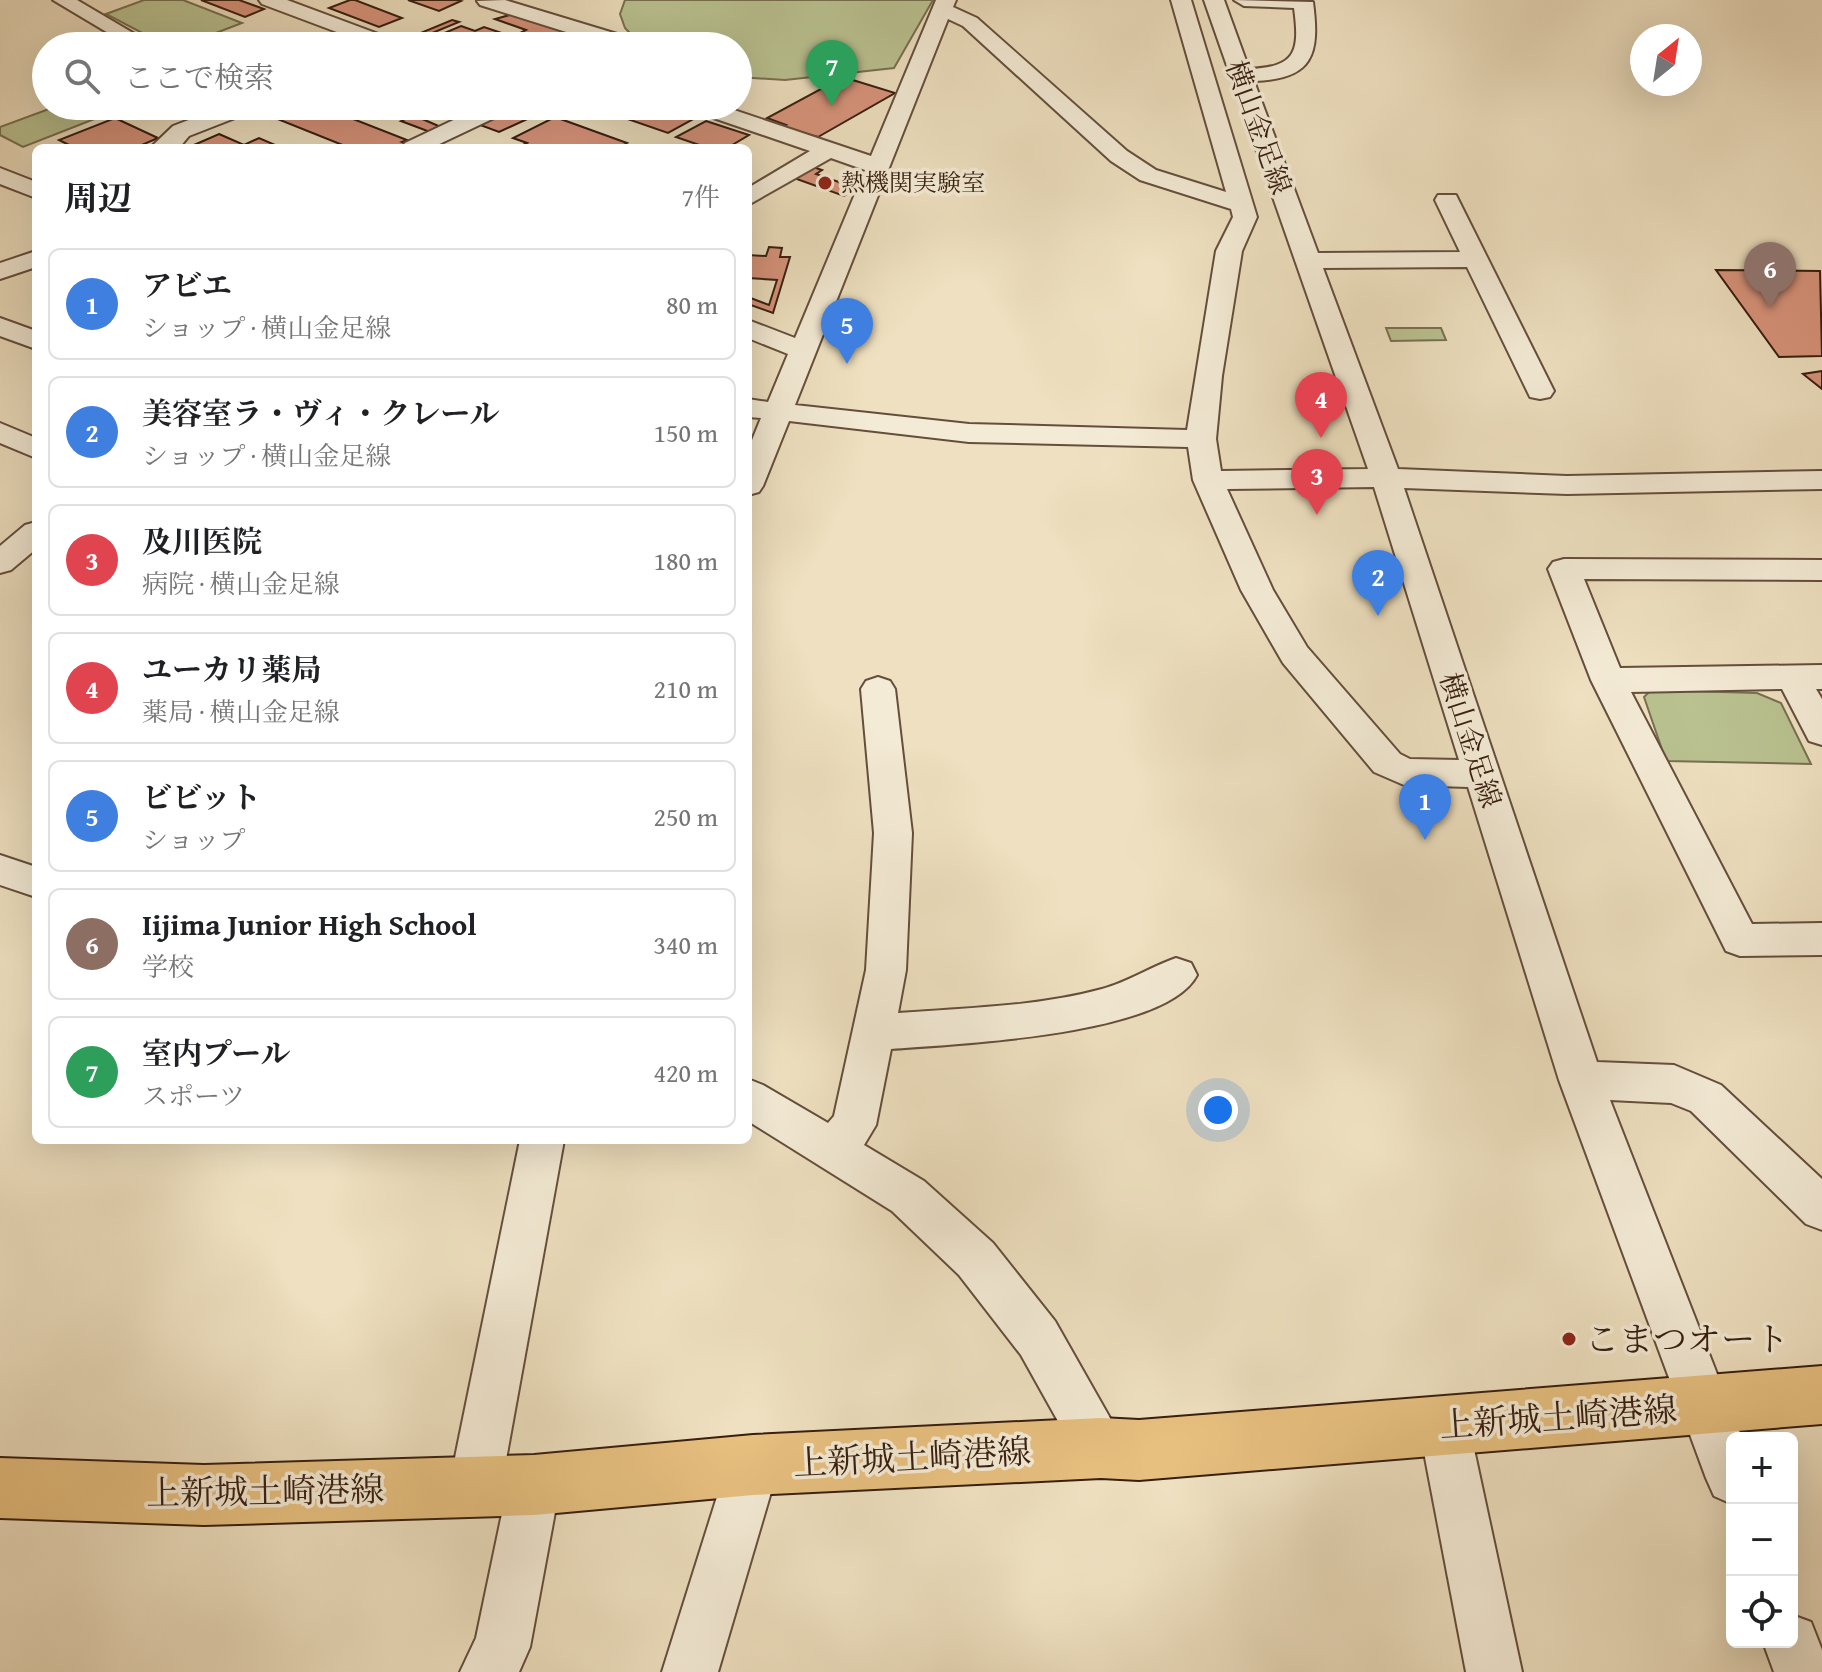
<!DOCTYPE html>
<html lang="ja">
<meta charset="utf-8">
<style>
body{margin:0;font-family:"Gentium Book Plus","Noto Serif JP",serif;background:#f6f6f6;color:#202124}
.controls{position:absolute;right:24px;bottom:24px;display:grid;overflow:hidden;border-radius:12px;box-shadow:0 8px 32px #0002}
.controls button{width:72px;height:72px;display:grid;place-items:center;padding:0;border:0;border-bottom:2px solid #e0e0e0;background:#fff;color:#202124;font:40px sans-serif}
.compass{position:absolute;left:1630px;top:24px;width:72px;height:72px;border-radius:50%;background:#fff;box-shadow:0 8px 32px #0002;rotate:30deg}
.you{position:absolute;left:1218px;top:1110px;width:28px;height:28px;margin:-20px;border:6px solid #fff;border-radius:50%;background:#1a73e8;box-shadow:0 0 0 12px #1a73e833}
.badge{display:grid;place-items:center;width:52px;height:52px;border-radius:50%;background:#1a73e8;color:#fff;font-size:26px;font-weight:700}
.pin{position:absolute;translate:-50% -66px;filter:drop-shadow(0 2px 4px #0008)}
.pin::after{content:'';position:absolute;top:42px;width:28px;height:24px;background:inherit;clip-path:polygon(0 0,100% 0,50% 100%)}
.list{margin:0;padding:0;list-style:none}
h2{display:flex;justify-content:space-between;align-items:center;height:104px;margin:0;padding:0 32px;font-size:34px}
h2 small{font-size:26px;font-weight:400;color:#757577}
.list li{display:grid;grid-template-columns:52px 1fr auto;gap:24px;align-items:center;box-sizing:border-box;height:112px;margin:0 16px 16px;padding:0 16px;border:2px solid #e0e0e0;border-radius:12px}
.list b{display:block;font-size:30px;white-space:nowrap}
.list p{margin:0;font-size:26px;white-space:nowrap;color:#757577}
.list em{font-size:26px;font-style:normal;color:#757577}
.icon{flex:none;width:44px;height:44px;fill:none;stroke:currentColor;stroke-width:2;stroke-linecap:round;stroke-linejoin:round}
.map{position:relative;flex:none;width:1822px;height:1672px;overflow:hidden}
.search{position:absolute;background:#fff;box-shadow:0 8px 32px #0002;left:32px;top:32px;width:720px;height:88px;display:flex;align-items:center;gap:20px;box-sizing:border-box;padding:0 28px;border-radius:44px;color:#757577;font-size:30px}
.panel{position:absolute;background:#fff;box-shadow:0 8px 32px #0002;left:32px;top:144px;width:720px;height:1000px;border-radius:12px}
.map>svg:first-child{display:block}
.green{fill:#bac291;stroke:#787050;stroke-width:2}
.building{fill:#d8947c;stroke:#371e10;stroke-width:2}
.lines{fill:none;stroke-linecap:round;stroke-linejoin:round}
.minor-casing{stroke:#654e3c;stroke-width:4}
.major-casing{stroke:#371e10;stroke-width:4}
.minor{fill:#f4ebd6;fill-rule:evenodd}
.major{fill:#e7c080;fill-rule:evenodd}
.poi-dot{fill:#8f2418;stroke:#f4ebd6;stroke-width:3}
.labels{text-anchor:middle;stroke-width:7;stroke-linejoin:round;paint-order:stroke}
.far-poi-label{font-size:24px;fill:#371e10;stroke:#f4ebd6;text-anchor:start}
.street-label{font-size:28px;fill:#371e10;stroke:#f4ebd6}
.near-poi-label{font-size:34px;fill:#371e10;stroke:#f4ebd6;text-anchor:start}
.near-street-label{font-size:34px;fill:#371e10;stroke:#f4ebd6}
</style>
<div class="map">
<svg width="1822" height="1672" viewBox="0 0 1822 1672">
<rect width="100%" height="100%" fill="#eee0c0"/>
<filter id="stains"><feTurbulence type="fractalNoise" baseFrequency=".0025" numOctaves="4"/><feColorMatrix values="0 0 0 0 .2 0 0 0 0 .09 0 0 0 0 .02 0 0 0 .5 -.17"/></filter>
<radialGradient id="worn" r=".72"><stop offset=".6" stop-color="#630" stop-opacity="0"/><stop offset="1" stop-color="#630" stop-opacity=".3"/></radialGradient>
<g class="green">
<polygon points="144,0 183,0 242,23 182,46 167,46 106,14"/>
<polygon points="625,0 933,0 894,68 785,80 738,77 738,46 642,46 625,28 620,14"/>
<polygon points="57,106 122,106 125,107 23,147 0,135 0,127"/>
<polygon points="1386,328 1441,328 1446,340 1391,341"/>
<polygon points="1651,690 1757,693 1781,703 1811,764 1666,761 1644,697"/>
</g>
<g class="building">
<polygon points="201,0 239,0 264,9 245,17"/>
<polygon points="350,0 355,0 402,18 379,27 329,8"/>
<polygon points="408,0 457,0 461,1 439,11"/>
<polygon points="517,13 613,44 557,46 520,33 526,30 495,19"/>
<polygon points="452,20 459,22 413,41 406,39"/>
<polygon points="461,26 475,31 484,27 540,46 416,45"/>
<polygon points="843,77 895,93 818,137 782,127 786,125 767,118"/>
<polygon points="294,106 320,106 407,140 402,142 408,144 400,148 350,148 270,116"/>
<polygon points="590,106 669,106 699,116 668,133"/>
<polygon points="517,108 536,115 499,132 480,125"/>
<polygon points="413,115 441,127 430,132 401,121"/>
<polygon points="555,117 627,143 618,148 526,148 521,146 527,143 513,138"/>
<polygon points="115,118 158,138 135,148 75,148 59,140"/>
<polygon points="706,121 749,135 727,148 708,148 676,137"/>
<polygon points="219,134 244,145 259,138 282,148 187,148"/>
<polygon points="813,167 822,170 816,174 856,188 844,196 794,178"/>
<polygon points="769,247 782,248 780,257 790,257 773,313 748,304 748,297 769,305 777,280 748,278 748,255 766,256"/>
<polygon points="1716,270 1820,271 1822,356 1779,357"/>
<polygon points="1822,371 1822,389 1803,374"/>
</g>
<g class="lines">
<g class="minor-casing">
<g id="minor">
<polygon points="53,0 77,0 155,46 130,46"/>
<polygon points="259,0 287,0 400,42 403,46 374,46 262,4"/>
<polygon points="505,0 627,37 631,46 611,46 480,5 477,1"/>
<path d="M936 0H956L953 7 977 18 1127 151 1156 170 1226 192 1171 0H1191L1257 217 1242 251 1222 376 1216 439 1221 471 1368 469 1204 0H1224L1249 69C1296 67 1300 52 1294 8L1244 6 1234 0 1313 2C1320 55 1313 79 1254 81L1318 253 1460 252 1435 200 1438 195H1456L1554 391 1550 397 1540 399 1530 397 1467 267 1323 268 1398 469 1567 476 1822 471V489L1567 494 1404 488 1597 1062 1674 1065 1721 1085 1822 1179V1230L1806 1224 1691 1111 1671 1103 1610 1100 1742 1438H1732V1504L1714 1496 1706 1478 1559 1080 1468 787 1404 785 1374 772 1283 663 1241 590 1193 480 1188 447 969 442 789 421 763 486 759 492 748 495V450L761 418 748 417V399L768 402 788 354 748 338V320L795 338 865 170 831 158 748 205V188L810 151 693 111 690 106H722L871 156ZM948 19 963 26 1111 161 1140 180 1231 209 1233 217 1216 251 1187 430 969 424 795 405ZM1374 487 1459 760 1410 759 1400 754 1307 647 1273 590 1227 489Z"/>
<polygon points="225,106 256,106 253,111 189,136 179,148 150,148 173,126"/>
<polygon points="483,106 512,106 509,111 431,148 402,148 405,143"/>
<polygon points="0,168 36,182 36,198 0,184"/>
<polygon points="36,251 36,267 0,279 0,263"/>
<polygon points="0,318 36,331 36,349 0,336"/>
<polygon points="0,423 36,438 36,458 0,443"/>
<polygon points="36,522 36,549 11,570 0,573 0,546 25,525"/>
<polygon points="1564,559 1822,560 1822,580 1584,579 1620,668 1822,665 1822,689 1816,689 1822,699 1822,745 1809,741 1782,689 1631,692 1752,924 1822,923 1822,955 1740,956 1726,951 1591,680 1548,569 1553,562"/>
<path d="M878 677 890 681 895 689 912 833 906 970 898 1013C966 1008 1035 1007 1102 989 1128 982 1150 967 1176 958L1191 963 1197 975C1166 1036 955 1044 891 1049L876 1125 864 1145 924 1181 993 1243 1055 1321 1127 1448 1119 1466 1101 1474 1083 1466 1021 1355 959 1275 892 1211 748 1121V1079L763 1085 828 1123 834 1116 866 970 874 833 861 689 866 681Z"/>
<polygon points="0,855 36,867 36,897 0,885"/>
<polygon points="520,1140 564,1140 501,1487 493,1505 475,1513 457,1505 449,1487"/>
<polygon points="1444,1401 1462,1408 1469,1426 1522,1672 1466,1672 1419,1426 1426,1408"/>
<polygon points="753,1439 771,1447 779,1465 718,1672 662,1672 727,1465 735,1447"/>
<polygon points="534,1459 552,1467 560,1485 530,1647 519,1672 460,1672 476,1638 508,1485 516,1467"/>
<polygon points="1792,1615 1811,1622 1822,1650 1822,1672 1774,1672 1763,1642 1792,1642"/>
</g>
</g>
<g class="major-casing">
<polygon id="major" points="1822,1366 1822,1424 1139,1480 1101,1478 753,1495 534,1515 204,1525 0,1518 0,1458 204,1465 534,1455 753,1435 1101,1418 1139,1420"/>
</g>
<use href="#minor" class="minor"/>
<use href="#major" class="major"/>
</g>
<g class="poi-dot">
<circle cx="825" cy="183" r="8"/>
<circle cx="1569" cy="1339" r="8"/>
</g>
<g class="labels">
<g class="far-poi-label">
<text x="841" y="191">熱機関実験室</text>
</g>
<g class="street-label">
<text transform="translate(1259 127) rotate(70)" y="10">横山金足線</text>
<text transform="translate(1471 740) rotate(72)" y="10">横山金足線</text>
</g>
<g class="near-poi-label">
<text x="1585" y="1351">こまつオート</text>
</g>
<g class="near-street-label">
<text transform="translate(1558 1417) rotate(-4)" y="12">上新城土崎港線</text>
<text transform="translate(912 1457) rotate(-3)" y="12">上新城土崎港線</text>
<text transform="translate(265 1491) rotate(-1)" y="12">上新城土崎港線</text>
</g>
</g>
<rect width="100%" height="100%" filter="url(#stains)"/>
<rect width="100%" height="100%" fill="url(#worn)"/>
</svg>
<div class="controls">
<button>+</button>
<button>−</button>
<button><svg class="icon" aria-label="locate" viewBox="0 0 24 24"><circle cx="12" cy="12" r="6"/><path d="M12 2v4M12 18v4M2 12h4M18 12h4"/></svg></button>
</div>
<svg class="compass" viewBox="-18 -18 36 36"><path d="M0-13l5 13h-10z" fill="#e53935"/><path d="M0 13l5-13h-10z" fill="#757577"/></svg>
<div class="you"></div>
<div class="pin badge" style="left:1425px;top:840px;background:#3f7fe0">1</div>
<div class="pin badge" style="left:1378px;top:616px;background:#3f7fe0">2</div>
<div class="pin badge" style="left:1317px;top:515px;background:#e0444e">3</div>
<div class="pin badge" style="left:1321px;top:438px;background:#e0444e">4</div>
<div class="pin badge" style="left:847px;top:364px;background:#3f7fe0">5</div>
<div class="pin badge" style="left:1770px;top:308px;background:#8d6e63">6</div>
<div class="pin badge" style="left:832px;top:106px;background:#2e9e5b">7</div>
<div class="search"><svg class="icon" aria-label="search" viewBox="0 0 24 24"><circle cx="10" cy="10" r="6"/><path d="M15 15l6 6"/></svg>ここで検索</div>
<section class="panel">
<h2>周辺<small>7件</small></h2>
<ul class="list">
<li><span class="badge" style="background:#3f7fe0">1</span><div><b>アビエ</b><p>ショップ · 横山金足線</p></div><em>80 m</em></li>
<li><span class="badge" style="background:#3f7fe0">2</span><div><b>美容室ラ・ヴィ・クレール</b><p>ショップ · 横山金足線</p></div><em>150 m</em></li>
<li><span class="badge" style="background:#e0444e">3</span><div><b>及川医院</b><p>病院 · 横山金足線</p></div><em>180 m</em></li>
<li><span class="badge" style="background:#e0444e">4</span><div><b>ユーカリ薬局</b><p>薬局 · 横山金足線</p></div><em>210 m</em></li>
<li><span class="badge" style="background:#3f7fe0">5</span><div><b>ビビット</b><p>ショップ</p></div><em>250 m</em></li>
<li><span class="badge" style="background:#8d6e63">6</span><div><b>Iijima Junior High School</b><p>学校</p></div><em>340 m</em></li>
<li><span class="badge" style="background:#2e9e5b">7</span><div><b>室内プール</b><p>スポーツ</p></div><em>420 m</em></li>
</ul>
</section>
</div>
